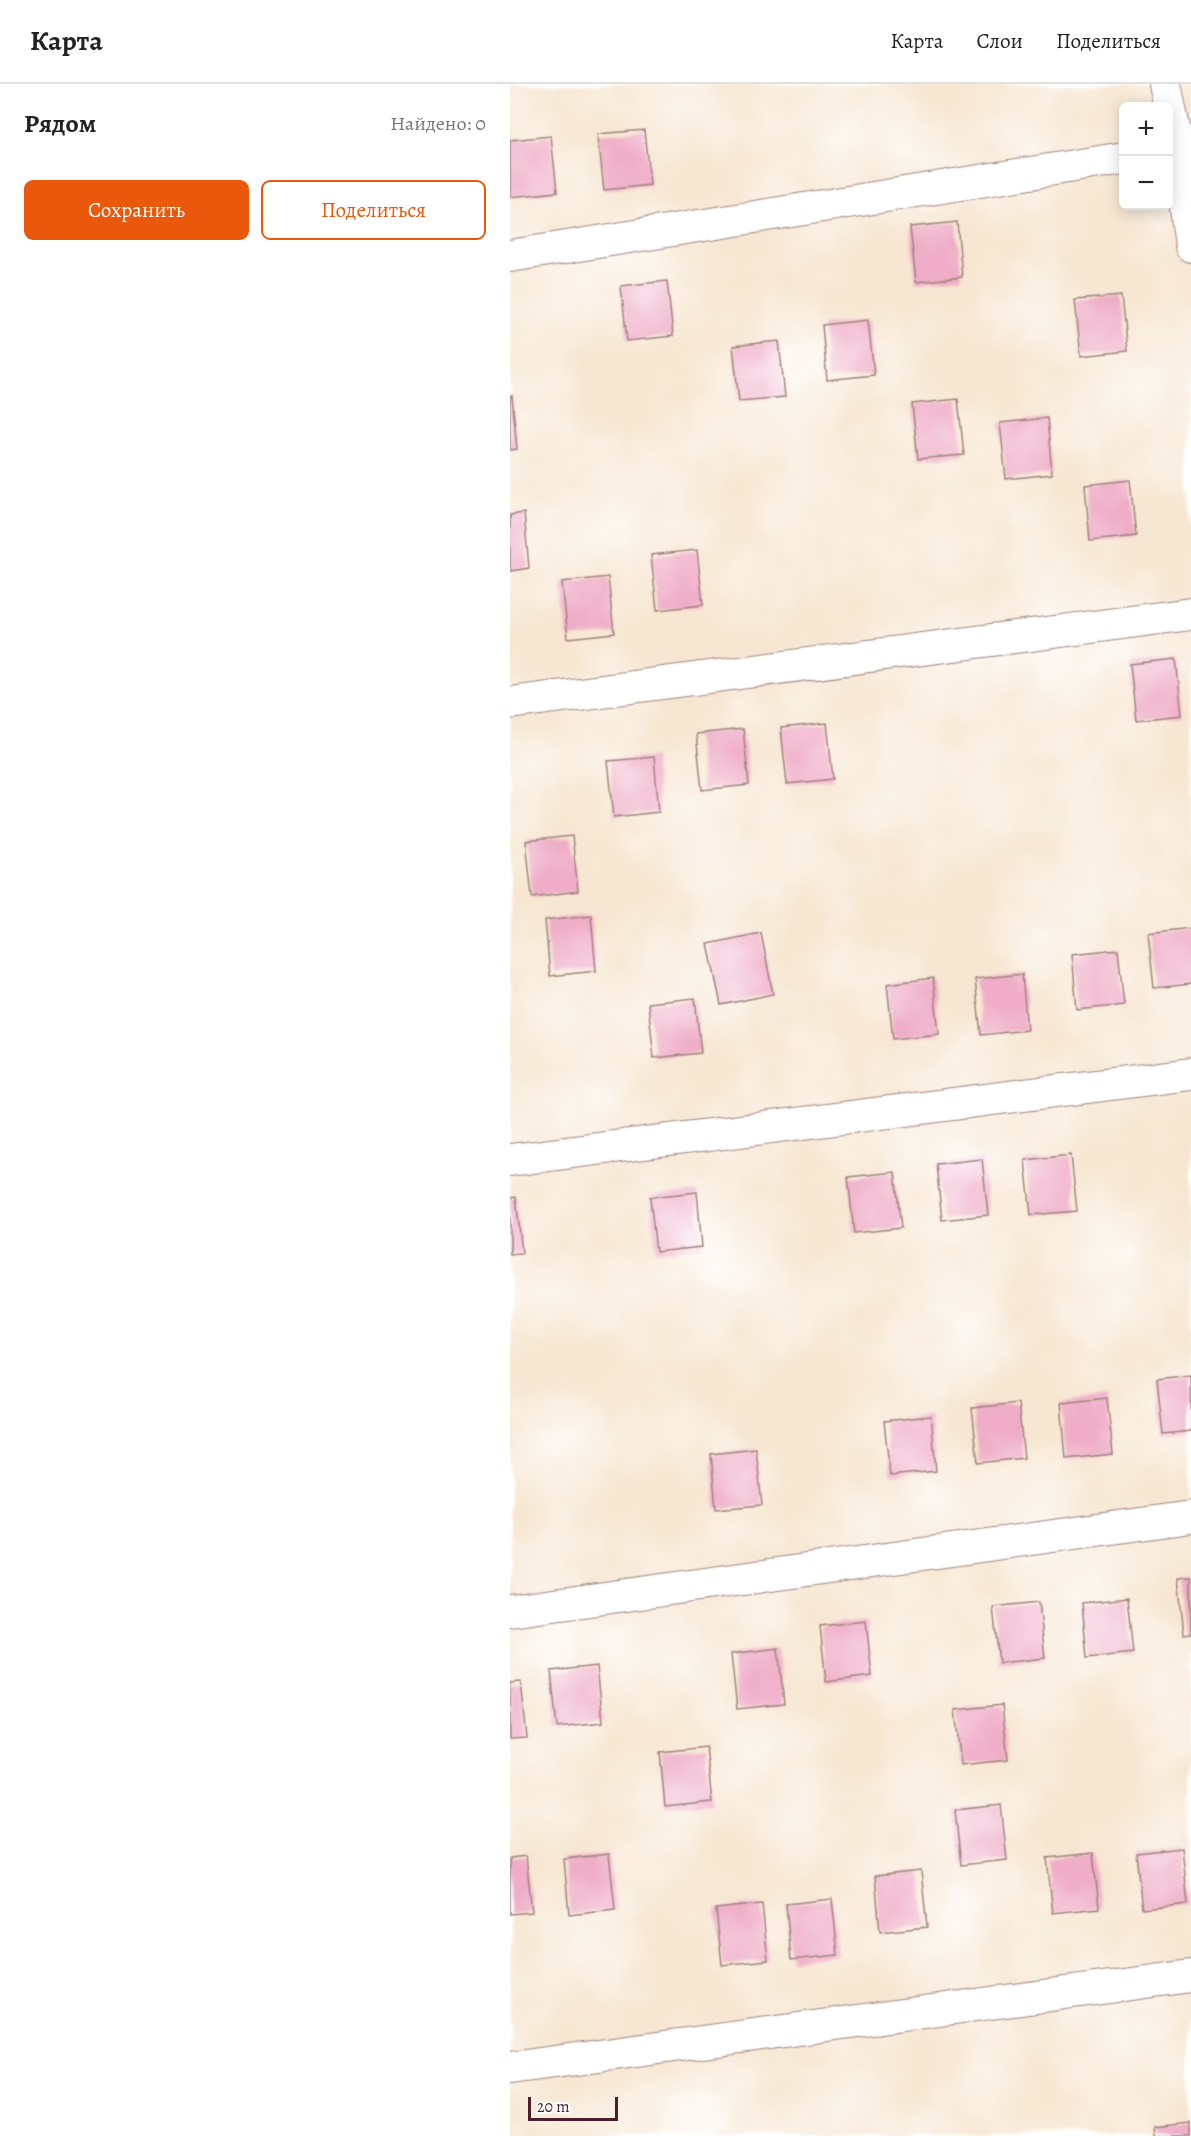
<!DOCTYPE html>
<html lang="ru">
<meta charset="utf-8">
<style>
body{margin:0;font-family:Alegreya,serif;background:#f6f6f6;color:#222}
.controls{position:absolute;right:18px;top:18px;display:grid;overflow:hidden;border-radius:9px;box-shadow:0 3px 15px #0003}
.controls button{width:54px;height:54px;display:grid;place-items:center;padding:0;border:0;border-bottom:2px solid #e0e0e0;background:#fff;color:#222;font:30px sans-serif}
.scale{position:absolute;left:18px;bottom:15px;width:90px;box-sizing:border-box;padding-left:6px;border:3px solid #4a1f2b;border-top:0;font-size:16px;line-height:21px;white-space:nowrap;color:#4a1f2b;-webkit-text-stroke:4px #fff;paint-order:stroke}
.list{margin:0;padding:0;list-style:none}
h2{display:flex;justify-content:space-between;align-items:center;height:78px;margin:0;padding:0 24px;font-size:26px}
h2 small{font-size:20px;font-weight:400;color:#767676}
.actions{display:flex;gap:12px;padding:18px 24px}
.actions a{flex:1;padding:14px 0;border:2px solid #ea580c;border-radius:9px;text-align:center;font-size:21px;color:#ea580c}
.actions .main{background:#ea580c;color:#fff}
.map{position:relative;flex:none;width:681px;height:2052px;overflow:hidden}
header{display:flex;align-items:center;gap:36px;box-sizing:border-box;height:84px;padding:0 30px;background:#fff;border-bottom:2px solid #e0e0e0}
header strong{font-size:28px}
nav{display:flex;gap:33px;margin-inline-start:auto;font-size:21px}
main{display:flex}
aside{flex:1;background:#fff}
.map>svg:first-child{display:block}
.building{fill:#efadc7}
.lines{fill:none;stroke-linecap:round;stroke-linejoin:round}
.minor-casing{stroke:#a0827e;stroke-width:34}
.minor{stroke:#fff;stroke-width:32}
</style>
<header>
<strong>Карта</strong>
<nav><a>Карта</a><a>Слои</a><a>Поделиться</a></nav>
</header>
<main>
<aside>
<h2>Рядом<small>Найдено: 0</small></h2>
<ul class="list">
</ul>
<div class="actions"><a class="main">Сохранить</a><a>Поделиться</a></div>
</aside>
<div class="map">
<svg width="681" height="2052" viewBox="0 0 681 2052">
<rect width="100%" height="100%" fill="#fff"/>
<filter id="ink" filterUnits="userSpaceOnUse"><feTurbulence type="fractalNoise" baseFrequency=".0167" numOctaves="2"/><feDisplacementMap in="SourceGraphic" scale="12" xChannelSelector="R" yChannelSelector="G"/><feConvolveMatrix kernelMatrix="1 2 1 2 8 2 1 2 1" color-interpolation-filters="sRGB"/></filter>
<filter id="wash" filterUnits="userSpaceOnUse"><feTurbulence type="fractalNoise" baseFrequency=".008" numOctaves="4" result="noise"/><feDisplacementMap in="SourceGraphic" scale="24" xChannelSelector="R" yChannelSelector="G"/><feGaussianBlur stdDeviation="1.35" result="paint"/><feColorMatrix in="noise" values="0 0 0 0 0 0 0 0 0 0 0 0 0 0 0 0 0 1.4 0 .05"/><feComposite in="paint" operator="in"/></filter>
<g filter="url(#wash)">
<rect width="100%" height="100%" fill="#f7e6d1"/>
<g id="blocks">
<g class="building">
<polygon points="134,46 140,101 94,106 88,50"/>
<polygon points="41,52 47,108 0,113 0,56"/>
<polygon points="447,138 452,193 406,198 400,143"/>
<polygon points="157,197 163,252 117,257 111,202"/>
<polygon points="611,212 617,267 571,272 565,216"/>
<polygon points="358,236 364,291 317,296 312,241"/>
<polygon points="269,257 275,313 229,317 223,262"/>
<polygon points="0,312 2,312 7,365 0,366"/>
<polygon points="448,315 454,371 408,375 402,320"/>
<polygon points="537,334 542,390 496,395 490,339"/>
<polygon points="620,396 626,452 580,457 575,401"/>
<polygon points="14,429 19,484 0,487 0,431"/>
<polygon points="187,466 193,521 147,526 141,471"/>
<polygon points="98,493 104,549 58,554 52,498"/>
<polygon points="666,575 672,631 626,636 620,580"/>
<polygon points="317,639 323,695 277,700 271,644"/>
<polygon points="233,645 239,701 192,706 186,650"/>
<polygon points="144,673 149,728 104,733 98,677"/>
<polygon points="62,752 68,807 22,813 16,757"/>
<polygon points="81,831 86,887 40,892 35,836"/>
<polygon points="681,844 681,900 644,904 638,849"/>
<polygon points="251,849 263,910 211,921 198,860"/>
<polygon points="608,865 614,921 567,926 562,870"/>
<polygon points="512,890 517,946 471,951 465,895"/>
<polygon points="423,894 429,950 383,955 377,900"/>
<polygon points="185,914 191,969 144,974 138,919"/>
<polygon points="561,1071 567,1127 521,1131 515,1076"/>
<polygon points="472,1075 478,1131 432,1136 426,1080"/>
<polygon points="385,1088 391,1144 344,1149 338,1093"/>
<polygon points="187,1108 192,1163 146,1168 140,1113"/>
<polygon points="6,1113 12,1169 0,1170 0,1114"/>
<polygon points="681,1291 681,1347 653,1350 647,1295"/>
<polygon points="597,1314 603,1370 556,1375 551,1319"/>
<polygon points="508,1319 514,1374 468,1379 462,1324"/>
<polygon points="421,1332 426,1387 380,1392 374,1337"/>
<polygon points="246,1365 252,1421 206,1425 201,1370"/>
<polygon points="681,1493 681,1549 674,1550 668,1494"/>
<polygon points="617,1514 623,1569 577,1574 572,1519"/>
<polygon points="529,1518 535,1574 489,1579 483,1523"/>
<polygon points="356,1537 362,1592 316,1598 310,1542"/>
<polygon points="268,1564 274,1620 227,1625 221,1570"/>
<polygon points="87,1582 93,1638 47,1643 41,1587"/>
<polygon points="11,1598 17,1654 0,1655 0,1599"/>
<polygon points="492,1621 498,1676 451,1681 445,1626"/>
<polygon points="196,1663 202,1718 155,1723 150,1668"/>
<polygon points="491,1721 497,1776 451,1781 445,1726"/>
<polygon points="672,1764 678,1820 632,1825 626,1769"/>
<polygon points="583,1769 589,1824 543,1829 537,1774"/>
<polygon points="99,1770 105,1826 59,1831 54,1775"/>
<polygon points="16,1772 22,1828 0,1830 0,1774"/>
<polygon points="411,1787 417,1843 370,1848 365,1792"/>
<polygon points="322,1815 328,1871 281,1876 276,1820"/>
<polygon points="252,1820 258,1876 212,1881 206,1825"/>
<polygon points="681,2039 681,2052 646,2052 645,2043"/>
</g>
</g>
</g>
<g filter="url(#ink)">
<use href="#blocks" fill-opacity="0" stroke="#a0827e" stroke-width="1.5"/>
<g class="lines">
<g class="minor-casing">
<g id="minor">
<polyline points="655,0 668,65 681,162"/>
<polyline points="0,172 614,74"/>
<polyline points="0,619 681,530"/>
<polyline points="0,1076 681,990"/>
<polyline points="0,1527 681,1433"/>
<polyline points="0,1984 681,1892"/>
</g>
</g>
<use href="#minor" class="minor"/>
</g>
</g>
</svg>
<div class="controls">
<button>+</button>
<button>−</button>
</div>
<div class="scale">20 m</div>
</div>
</main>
